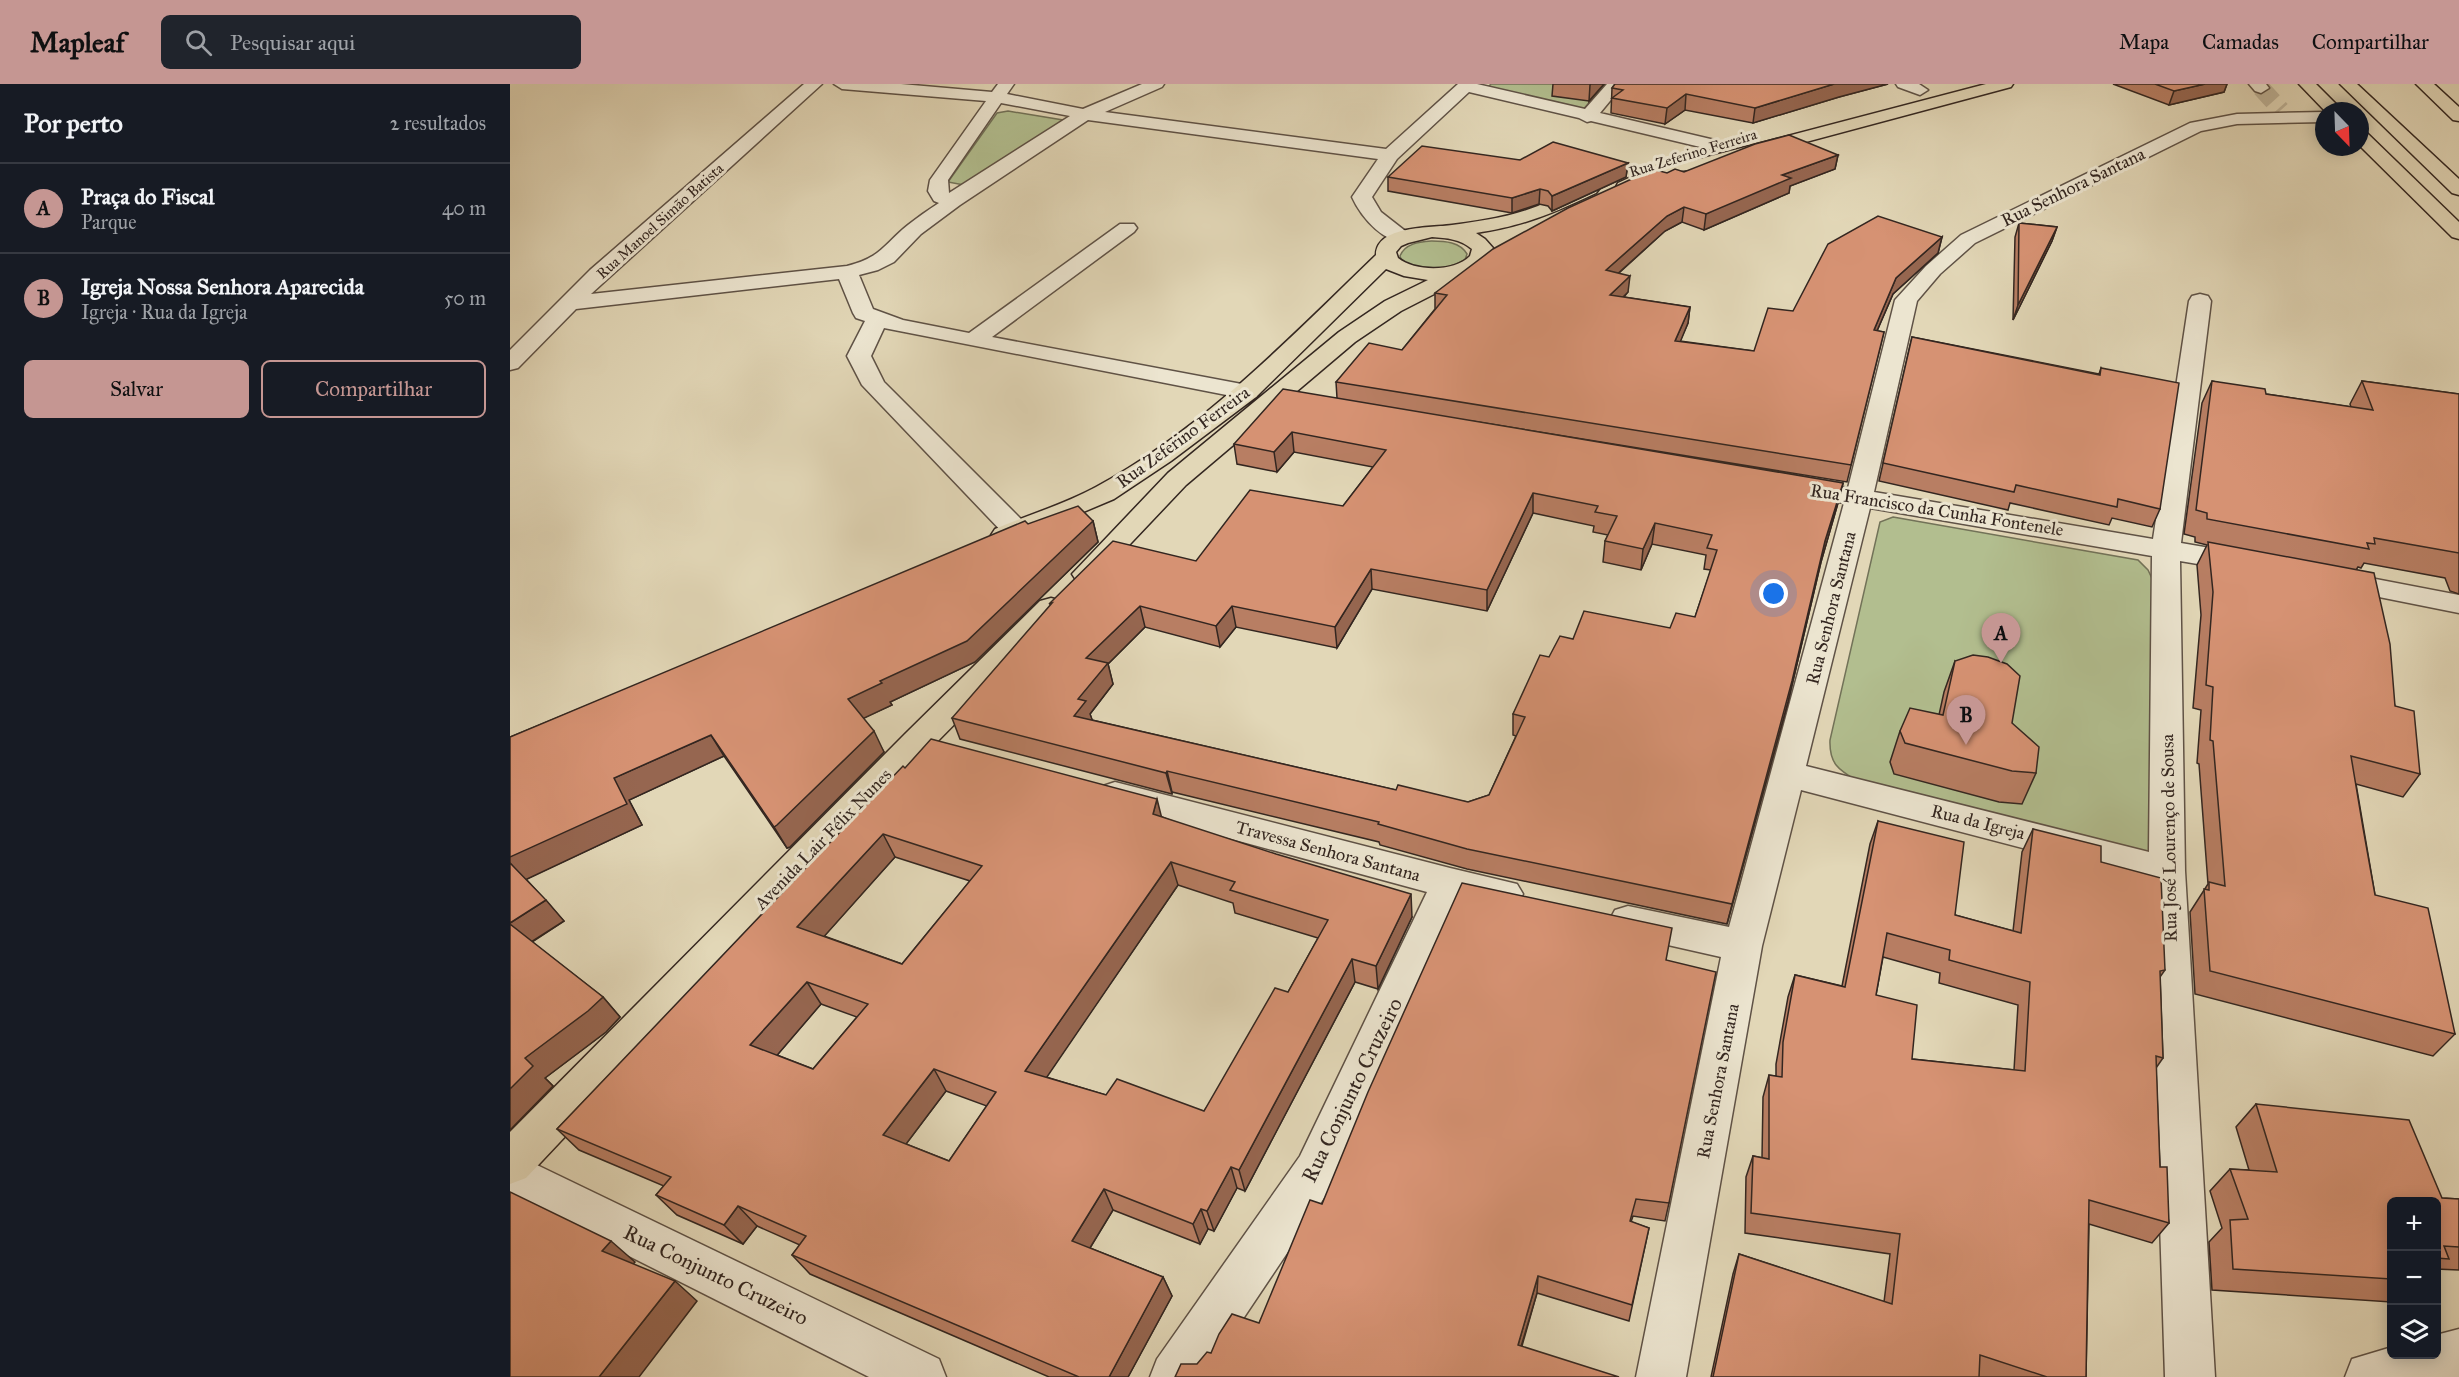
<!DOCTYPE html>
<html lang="pt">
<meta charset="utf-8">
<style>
body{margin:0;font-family:"IM FELL Great Primer",serif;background:#20242c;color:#f1f3f6}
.controls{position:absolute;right:18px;bottom:18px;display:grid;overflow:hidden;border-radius:9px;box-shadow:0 3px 15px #0003}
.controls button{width:54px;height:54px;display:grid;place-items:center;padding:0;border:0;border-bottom:2px solid #363941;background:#171b24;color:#f1f3f6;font:30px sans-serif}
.compass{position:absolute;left:1805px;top:18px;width:54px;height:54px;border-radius:50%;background:#171b24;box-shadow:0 3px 15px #0003;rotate:157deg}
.you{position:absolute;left:1264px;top:510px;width:21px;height:21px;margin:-15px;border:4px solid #fff;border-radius:50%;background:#1a73e8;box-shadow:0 0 0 9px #1a73e833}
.badge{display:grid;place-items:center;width:39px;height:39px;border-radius:50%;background:#c59692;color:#111;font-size:20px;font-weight:700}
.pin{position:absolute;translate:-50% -50px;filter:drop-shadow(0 2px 3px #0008)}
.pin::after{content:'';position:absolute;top:32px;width:21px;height:18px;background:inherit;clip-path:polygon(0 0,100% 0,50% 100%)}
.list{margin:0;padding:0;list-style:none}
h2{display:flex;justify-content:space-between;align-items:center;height:78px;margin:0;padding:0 24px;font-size:26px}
h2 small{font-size:20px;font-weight:400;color:#9ea1a6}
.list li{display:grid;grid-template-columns:39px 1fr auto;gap:18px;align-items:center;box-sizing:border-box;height:90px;padding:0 24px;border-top:2px solid #363941}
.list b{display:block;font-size:22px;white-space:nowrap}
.list p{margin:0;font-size:20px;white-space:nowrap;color:#9ea1a6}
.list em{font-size:20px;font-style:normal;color:#9ea1a6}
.actions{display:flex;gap:12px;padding:18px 24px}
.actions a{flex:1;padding:14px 0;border:2px solid #c59692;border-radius:9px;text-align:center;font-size:21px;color:#c59692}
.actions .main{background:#c59692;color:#111}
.icon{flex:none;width:33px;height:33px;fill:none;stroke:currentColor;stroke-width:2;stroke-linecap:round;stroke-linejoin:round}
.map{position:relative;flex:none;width:1949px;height:1293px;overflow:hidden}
header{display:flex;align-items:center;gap:36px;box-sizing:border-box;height:84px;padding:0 30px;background:#c59692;color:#111}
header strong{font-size:28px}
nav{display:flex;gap:33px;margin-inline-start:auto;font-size:21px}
.search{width:420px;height:54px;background:#20242c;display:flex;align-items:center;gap:15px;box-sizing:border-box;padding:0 21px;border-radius:9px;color:#9ea1a6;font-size:22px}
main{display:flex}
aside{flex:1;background:#171b24}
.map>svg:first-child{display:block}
.green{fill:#b2be8f;stroke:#727258;stroke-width:1.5}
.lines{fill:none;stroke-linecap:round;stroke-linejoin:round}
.minor-tunnel{stroke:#bfb499;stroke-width:18;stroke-dasharray:18 9;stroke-linecap:butt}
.minor-casing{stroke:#5f5246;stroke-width:3}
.major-casing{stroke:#332620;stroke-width:3}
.highway-casing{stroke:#332620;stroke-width:3}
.minor{fill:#ece5d0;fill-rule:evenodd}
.major{fill:#e2d7b7;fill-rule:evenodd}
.highway{fill:#e2d7b7;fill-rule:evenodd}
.wall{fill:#b87e63;stroke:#332620;stroke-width:1.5;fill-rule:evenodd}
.shaded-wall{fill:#966650;stroke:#332620;stroke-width:1.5}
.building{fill:#d69273;stroke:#332620;stroke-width:1.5;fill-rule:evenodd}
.labels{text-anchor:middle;stroke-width:6;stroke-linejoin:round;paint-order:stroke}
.far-street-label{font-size:15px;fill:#332620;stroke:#ece5d0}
.street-label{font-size:18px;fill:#332620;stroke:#ece5d0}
.near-street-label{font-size:21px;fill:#332620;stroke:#ece5d0}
</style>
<header>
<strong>Mapleaf</strong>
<div class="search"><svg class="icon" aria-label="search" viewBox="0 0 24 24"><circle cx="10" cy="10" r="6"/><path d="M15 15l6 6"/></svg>Pesquisar aqui</div>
<nav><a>Mapa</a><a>Camadas</a><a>Compartilhar</a></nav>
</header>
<main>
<aside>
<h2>Por perto<small>2 resultados</small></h2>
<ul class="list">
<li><span class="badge">A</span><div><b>Praça do Fiscal</b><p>Parque</p></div><em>40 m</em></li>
<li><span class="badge">B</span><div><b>Igreja Nossa Senhora Aparecida</b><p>Igreja · Rua da Igreja</p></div><em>50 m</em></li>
</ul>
<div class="actions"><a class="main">Salvar</a><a>Compartilhar</a></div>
</aside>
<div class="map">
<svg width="1949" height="1293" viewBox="0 0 1949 1293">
<rect width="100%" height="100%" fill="#e2d7b7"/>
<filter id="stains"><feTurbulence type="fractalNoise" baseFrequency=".00333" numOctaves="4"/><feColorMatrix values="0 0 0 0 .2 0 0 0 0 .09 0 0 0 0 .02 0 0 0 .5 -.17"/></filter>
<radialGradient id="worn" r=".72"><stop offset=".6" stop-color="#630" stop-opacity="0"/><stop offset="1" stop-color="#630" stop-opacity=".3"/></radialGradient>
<g class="green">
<polygon points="981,0 1095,0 1072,27 975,6"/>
<polygon points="498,27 559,37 454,101 438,98 487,29"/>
<path d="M922 157C935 157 950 158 957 170L955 176C931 188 917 188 892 178L890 172C895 159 910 158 922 157Z"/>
<path d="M1383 433 1628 476 1638 486 1645 501 1640 770 1347 697C1329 686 1319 680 1320 656L1370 438Z"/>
</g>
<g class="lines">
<polyline class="minor-tunnel" points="1751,4 1771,26"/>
<g class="minor-casing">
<g id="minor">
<path d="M294 0H312L81 210 337 182C372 173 373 161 398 141 408 133 418 126 429 119L424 117 418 107 420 96 476 17 332 5 324 0H391L482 8 488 0H504L497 10 573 25 632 0H654L652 3 595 28 876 65 948 0H967L1075 25 1097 0H1114L1090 29 1209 57 1212 61 1209 65 1203 66 1081 37 1077 38 1069 34 959 8 887 75 862 113 871 128 903 153 900 157C876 163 851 133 842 113L868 75 578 36 450 121 411 150 384 178 368 186 349 191 363 225 393 236 459 249 610 140H624L627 144 624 148 482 253 737 301 746 303 749 308 746 313 737 315 374 244 361 272 374 298 516 440 520 446 516 452 506 454 496 452 352 301 337 272 355 237 346 234 343 229 329 195 66 225 8 284 0 286V266L80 186ZM491 19 560 32 439 109 438 96Z"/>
<polygon points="1386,0 1409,0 1418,6 1410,11 1388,3"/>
<polygon points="1739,0 1756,0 1759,4 1751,9 1745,7"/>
<path d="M1814 28V38L1727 40 1691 47 1465 159 1430 190 1407 217 1364 408 1643 455 1679 217 1682 212 1690 210 1698 212 1701 217 1671 459 1735 470 1745 473 1749 479 1745 485 1735 488 1670 477 1675 787 1705 1293H1655L1639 797 1291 706 1252 862 1176 1293H1126L1211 873 1118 852 1105 848 1099 837 1105 826 1118 822 1219 843 1334 419 1317 416 1314 410 1317 404 1327 402 1338 404 1385 216 1416 182 1451 151 1680 39 1727 30ZM1360 424 1642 472 1639 768 1296 682Z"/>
<polygon points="1824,487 1949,511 1949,529 1814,502 1809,496 1814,490"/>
<polygon points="605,698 940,784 1007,800 1013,810 1007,820 994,825 951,816 822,1102 694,1293 640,1293 647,1275 790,1072 917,808 593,720 588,711 593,702"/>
<polygon points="0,1068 429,1275 436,1293 359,1293 0,1112"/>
<polygon points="1949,1245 1949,1293 1835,1293 1842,1275 1882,1263 1882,1270 1926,1270 1926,1251"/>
</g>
</g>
<g class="major-casing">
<g id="major">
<polygon points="1476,0 1503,0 1501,3 1135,101 1115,109 1108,107 1106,103 1108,99 1121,93"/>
<polygon points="1789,0 1806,0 1833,27 1815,27"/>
<polygon points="1906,0 1924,0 1949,23 1949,37 1943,36"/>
<polygon points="1850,47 1856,48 1949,138 1949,155 1942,153 1850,62"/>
<path d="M1079 99 1086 101 1089 105 1086 109C1044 129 1013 142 966 149L975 155 983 164 981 174 971 186 891 227 845 258 676 401 586 496 576 499 566 496 562 490 658 389 829 248 875 217 918 196 894 192 876 185 746 313 661 377 604 415 505 457 495 459 485 457 481 451 485 445C518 431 555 420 586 403 693 345 780 254 866 171 866 141 922 144 942 141 971 137 1000 133 1028 122 1045 114 1061 104 1079 99ZM922 153C937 154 950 155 962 165L960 172C944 188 906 188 888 174L886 168 891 162 898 159Z"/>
<polygon points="541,514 552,517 556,524 552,531 419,666 16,1094 0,1100 0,1048 395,650 530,517"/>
</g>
</g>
<g class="highway-casing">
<polygon id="highway" points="1830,0 1847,0 1949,95 1949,111 1942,109"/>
</g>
<use href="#minor" class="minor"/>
<use href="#major" class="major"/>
<use href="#highway" class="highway"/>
</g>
<g class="wall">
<polygon points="1043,0 1094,0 1079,17 1042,12"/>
<polygon points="1105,0 1378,0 1329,13 1243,39 1175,26 1155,40 1101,29 1102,4"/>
<polygon points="1603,0 1717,0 1714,8 1659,21"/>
<path d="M1328 71 1325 85 1280 102 1279 109 1194 146 1172 138 1155 147 1109 189 1118 208 1114 213 1180 223 1178 239 1170 257 1244 267 1283 227 1432 153 1428 169 1383 210 1367 247 1374 248 1337 398 962 337 1333 399 1328 419 1311 478 1278 618 1217 840 957 785 870 761 869 758 662 708V710L450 655 442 634 686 477 833 422 863 383 784 368 767 388 727 380 724 360 827 314 826 298 892 266 925 225V209L1157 89ZM1023 429 1084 442 1083 448 1098 451 1095 457 1093 478 1131 486 1142 460 1196 471 1194 485 1201 486 1185 533 1160 544 1063 555 1039 573 1003 630V651L1006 652 979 711 958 718 886 706 582 636 580 630 603 600 598 580 635 543 710 563 726 543 827 564 862 505 977 527Z"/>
<polygon points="1010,76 1118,79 1116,93 1042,127 1038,122 1029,120 1002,129 878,107 878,93"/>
<polygon points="1509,139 1547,143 1542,157 1503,236 1505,153"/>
<polygon points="1402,253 1589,290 1591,284 1650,425 1642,443 1602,434 1599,441 1500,419 1498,426 1369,397"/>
<polygon points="1702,297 1756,310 1841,323 1840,320 1852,297 1949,310 1949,510 1940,507 1935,494 1854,479 1851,484 1848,483 1846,486 1885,622 1910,690 1893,713 1846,700 1865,811 1945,950 1923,972 1685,910 1680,828 1698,800 1689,680 1687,679 1691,626 1683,624 1691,531 1687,481 1697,461 1685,458 1685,453 1674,450 1692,319"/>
<polygon points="583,437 588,458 465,578 380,618 382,621 353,634 374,668 280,763 277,764 214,672 119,716 132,741 16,795 54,837 22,858 93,913 110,933 96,948 35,994 43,1002 0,1046 0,653 518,440"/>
<polygon points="1445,577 1502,639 1526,689 1512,720 1489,718 1384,690 1380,678 1390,647 1429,631 1434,608"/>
<path d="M395 684 652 733 902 833 868 905 845 898 735 1107 727 1104 704 1147 698 1145 690 1160 603 1126 580 1164 653 1193 662 1212 618 1293H539L300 1190 282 1171 290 1161 247 1142 233 1160 167 1131 146 1111 154 1102 69 1066 47 1045ZM385 773 460 797 392 880 314 852ZM668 801 723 819 725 829 808 854 778 908 694 1027 596 1011 536 993ZM311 920 347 933 303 985 267 971ZM436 1007 477 1022 439 1077 396 1060Z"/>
<path d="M1368 737 1445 831 1503 847 1512 768 1523 745 1591 778 1655 886 1650 893 1653 974 1646 984 1650 1083 1659 1139 1642 1159 1579 1140 1576 1293H1201L1223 1190 1229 1170 1374 1218 1380 1170 1235 1149 1236 1093 1243 1072 1252 1074 1253 1013 1259 991 1266 992V980L1278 913 1285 891 1332 902 1360 760ZM1373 873 1430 889 1429 899 1508 921 1504 986 1402 975 1366 911Z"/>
<polygon points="1156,876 1159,1119 1155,1137 1123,1132 1121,1138 1139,1144 1119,1237 1027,1209 1012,1262 701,1269 749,1239 812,1120"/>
<polygon points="1746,1020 1932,1114 1949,1115 1949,1186 1926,1185 1926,1118 1881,1118 1881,1218 1702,1206 1699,1158 1712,1144 1700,1107 1720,1085 1739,1086 1726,1043"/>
</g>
<g class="shaded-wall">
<polygon points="1081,0 1094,0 1079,17 1080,1"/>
<polygon points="1324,0 1378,0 1329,13 1243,39 1245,24"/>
<polygon points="1695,0 1717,0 1714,8 1659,21 1664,7"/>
<polygon points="1176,10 1175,26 1155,40 1157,24"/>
<polygon points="1328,71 1325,85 1280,102 1279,109 1194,146 1196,130 1272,91"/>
<polygon points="1118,79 1116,93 1042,127 1042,112"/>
<polygon points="1030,105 1029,120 1002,129 1002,114"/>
<polygon points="1174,123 1172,138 1155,147 1094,202 1096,186 1157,132"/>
<polygon points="1547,143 1542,157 1503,236 1508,221"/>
<polygon points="1432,153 1428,169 1383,210 1360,263 1364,246 1386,194"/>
<polygon points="1120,192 1118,208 1099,227 1100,211"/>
<polygon points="1180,223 1178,239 1164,273 1165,257"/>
<polygon points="782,348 784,368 767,388 764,368"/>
<polygon points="1333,399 1328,419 1311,478 1278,618 1217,840 1315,457"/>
<polygon points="1023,409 1023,429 977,527 977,506"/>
<polygon points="583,437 588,458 465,578 380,618 382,621 348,637 338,615 370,597"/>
<polygon points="1145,439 1142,460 1131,486 1133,465"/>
<polygon points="861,485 862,505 827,564 825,543"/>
<polygon points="630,522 635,543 598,580 603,600 580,630 583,638 564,632 576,574"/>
<polygon points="722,522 726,543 710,563 706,542"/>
<polygon points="364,647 374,668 280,763 277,764 264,743"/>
<polygon points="201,651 214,672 119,716 132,741 15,796 0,779 0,773 104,694"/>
<polygon points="657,687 662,708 662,710 656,689"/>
<polygon points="647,715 653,739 643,730"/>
<polygon points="373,750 385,773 302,866 287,843"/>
<polygon points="661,778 668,801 526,1009 515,987"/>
<polygon points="901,810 902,833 868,905 866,882"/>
<polygon points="36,816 54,837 18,860 0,841 0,839"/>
<polygon points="842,875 845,898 735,1107 729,1086"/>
<polygon points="297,898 311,920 257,983 240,961"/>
<polygon points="93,913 110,933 96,948 35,994 43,1002 0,1046 0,1005 15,974"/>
<polygon points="424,985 436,1007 387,1072 373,1051"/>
<polygon points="721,1083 727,1104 704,1147 697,1127"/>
<polygon points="594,1105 603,1126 572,1177 562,1157"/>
<polygon points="228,1122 247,1142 233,1160 214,1141"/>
<polygon points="691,1125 698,1145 690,1160 683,1140"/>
<polygon points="101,1157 125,1178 116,1188 92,1167"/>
<polygon points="1028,1192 1027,1209 1007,1276 1008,1261"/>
<polygon points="653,1193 662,1212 618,1293 599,1293"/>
<polygon points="165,1197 187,1217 129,1293 89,1293"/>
</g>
<g class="building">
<polygon points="1105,0 1324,0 1245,24 1176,10 1157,24 1102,14 1113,6 1102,4"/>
<polygon points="1645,0 1695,0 1664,7"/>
<polygon points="1279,51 1328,71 1272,91 1281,94 1196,130 1174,123 1157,132 1096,186 1120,192 1100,211 1180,223 1165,257 1244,267 1258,224 1283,227 1318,160 1368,132 1432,153 1386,194 1364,246 1374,248 1341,381 826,298 859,259 892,266 937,211 925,209 983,165 1058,124 1137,88 1146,86 1157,89 1165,85 1174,88 1245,60"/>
<polygon points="1043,58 1118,79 1042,112 1038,107 1030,105 1002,114 878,93 912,62 1010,76"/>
<polygon points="1509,139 1547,143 1508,221"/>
<polygon points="1402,253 1590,291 1591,284 1669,299 1650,425 1608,415 1607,423 1506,401 1504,408 1373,379"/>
<polygon points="1702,297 1755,305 1756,310 1863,326 1852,297 1949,310 1949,469 1864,454 1865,460 1857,459 1859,465 1697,435 1697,429 1686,426"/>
<path d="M773 305 1333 399 1315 457 1282 597 1222 820 957 765 868 740 869 738 657 687 656 689 442 634 542 519 539 520 603 457 686 477 740 406 833 422 876 366 782 348 764 368 724 360ZM1023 409 1088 422 1085 428 1107 432 1095 457 1133 465 1145 439 1202 451 1197 464 1207 466 1185 533 1166 529 1160 544 1074 527 1063 555 1050 552 1039 573 1030 571 1003 630 1015 633 979 711 958 718 888 701 886 706 564 632 576 617 568 615 598 579 576 574 630 522 706 542 722 522 825 543 861 485 977 506Z"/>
<polygon points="568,422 583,437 457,557 370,597 372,599 338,615 364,647 267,741 264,743 201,651 104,694 117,720 0,773 0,653 515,437 518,440"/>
<polygon points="1698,458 1864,489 1880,560 1885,622 1904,627 1910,690 1841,672 1853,744 1865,811 1918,824 1945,950 1700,887 1694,805 1699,806 1699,798 1715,802 1703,657 1700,656 1703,603 1696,601 1703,508"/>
<polygon points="1463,571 1478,573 1497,580 1510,592 1502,639 1529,663 1526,689 1502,687 1395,659 1390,647 1400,624 1433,631 1445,577"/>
<path d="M421 655 647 715 643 730 766 770 901 810 866 882 842 875 729 1086 721 1083 697 1127 691 1125 683 1140 594 1105 562 1157 653 1193 599 1293H569L282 1171 296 1152 228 1122 214 1141 146 1111 161 1093 47 1045 393 682 395 684ZM373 750 472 782 392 880 287 843ZM661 778 725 798 720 806 818 836 778 908 765 904 694 1027 607 995 596 1011 515 987ZM297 898 358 920 303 985 240 961ZM424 985 486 1008 439 1077 373 1051Z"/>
<path d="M1368 737 1454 758 1445 831 1511 849 1523 745 1591 762V778L1651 794 1655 886 1650 887 1653 974 1646 972 1650 1083H1657L1659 1139 1579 1116 1576 1293H1537L1470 1271 1469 1293H1203L1229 1170 1382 1220 1390 1150 1241 1129 1243 1072 1259 1075V991L1272 993 1273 958 1285 891 1335 903ZM1377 849 1440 866 1439 876 1520 898 1515 987 1402 975 1407 921 1366 911Z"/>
<polygon points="0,779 36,816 0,839"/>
<polygon points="952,799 1162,844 1156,876 1206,888 1159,1119 1126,1115 1120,1137 1139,1144 1122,1221 1028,1192 1008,1261 1109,1293 665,1293 671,1280 687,1280 697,1268 701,1269 709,1250 722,1230 749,1239 800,1116 812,1120 858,1008"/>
<polygon points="0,840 93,913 78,927 15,974 23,982 0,1005"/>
<polygon points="1746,1020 1899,1036 1932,1114 1949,1115 1949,1163 1934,1162 1939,1175 1926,1174 1926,1118 1881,1118 1881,1195 1723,1185 1720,1136 1738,1135 1720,1085 1767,1088"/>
<polygon points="0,1108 101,1157 92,1167 165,1197 89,1293 0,1293"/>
</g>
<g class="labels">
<g class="far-street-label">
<text transform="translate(1183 69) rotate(-17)" y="5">Rua Zeferino Ferreira</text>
<text transform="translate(150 137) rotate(-42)" y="5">Rua Manoel Simão Batista</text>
</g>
<g class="street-label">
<text transform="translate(1563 103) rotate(-26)" y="6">Rua Senhora Santana</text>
<text transform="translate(673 353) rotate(-36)" y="6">Rua Zeferino Ferreira</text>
<text transform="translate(1427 426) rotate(9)" y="6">Rua Francisco da Cunha Fontenele</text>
<text transform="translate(1321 524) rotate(-76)" y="6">Rua Senhora Santana</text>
<text transform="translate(1468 738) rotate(14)" y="6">Rua da Igreja</text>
<text transform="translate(1659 754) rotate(-91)" y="6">Rua José Lourenço de Sousa</text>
<text transform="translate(313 755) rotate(-46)" y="6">Avenida Lair Félix Nunes</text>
<text transform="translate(818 767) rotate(15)" y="6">Travessa Senhora Santana</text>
<text transform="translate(1208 997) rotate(-79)" y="6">Rua Senhora Santana</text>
</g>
<g class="near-street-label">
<text transform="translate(842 1006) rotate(-64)" y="7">Rua Conjunto Cruzeiro</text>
<text transform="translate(206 1191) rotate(26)" y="7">Rua Conjunto Cruzeiro</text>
</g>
</g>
<rect width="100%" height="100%" filter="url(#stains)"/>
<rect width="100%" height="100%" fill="url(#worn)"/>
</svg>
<div class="controls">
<button>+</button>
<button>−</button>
<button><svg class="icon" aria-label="layers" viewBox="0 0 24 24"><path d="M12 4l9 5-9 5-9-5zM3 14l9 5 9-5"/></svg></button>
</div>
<svg class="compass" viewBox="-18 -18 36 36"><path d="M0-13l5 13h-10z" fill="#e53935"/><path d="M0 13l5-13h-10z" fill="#9ea1a6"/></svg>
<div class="you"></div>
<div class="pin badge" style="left:1491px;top:579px">A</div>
<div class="pin badge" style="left:1456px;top:661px">B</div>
</div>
</main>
